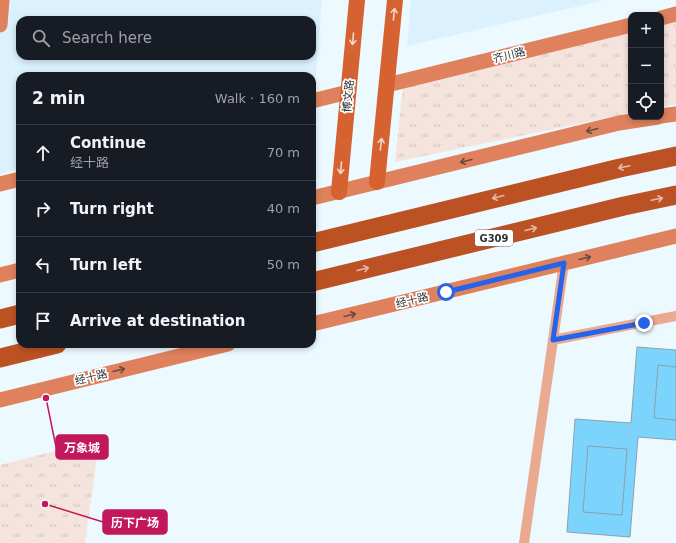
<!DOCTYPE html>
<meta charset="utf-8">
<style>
body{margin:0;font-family:"DejaVu Sans","Noto Sans SC",sans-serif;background:#242831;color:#f1f3f6}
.controls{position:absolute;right:12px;top:12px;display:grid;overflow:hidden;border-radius:8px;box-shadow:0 2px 6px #0003}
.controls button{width:36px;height:36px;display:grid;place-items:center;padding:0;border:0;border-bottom:1px solid #363941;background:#171b24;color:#f1f3f6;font:20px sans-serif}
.stop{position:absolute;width:12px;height:12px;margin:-9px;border:3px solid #2563eb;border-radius:50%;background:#fff}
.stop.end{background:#2563eb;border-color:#fff;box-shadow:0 1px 4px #0008}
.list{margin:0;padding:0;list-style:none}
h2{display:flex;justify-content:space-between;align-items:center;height:52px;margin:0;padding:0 16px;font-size:17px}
h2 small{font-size:13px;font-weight:400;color:#9ea1a6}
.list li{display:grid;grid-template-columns:26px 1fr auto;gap:12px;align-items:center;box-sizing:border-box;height:56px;padding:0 16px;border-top:1px solid #363941}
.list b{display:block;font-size:15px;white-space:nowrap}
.list p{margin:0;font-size:13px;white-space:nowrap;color:#9ea1a6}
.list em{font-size:13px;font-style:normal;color:#9ea1a6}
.icon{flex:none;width:22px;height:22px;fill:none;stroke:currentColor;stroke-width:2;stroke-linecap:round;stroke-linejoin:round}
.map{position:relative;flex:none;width:676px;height:543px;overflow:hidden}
.search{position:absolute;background:#171b24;box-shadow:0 2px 6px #0003;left:16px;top:16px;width:300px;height:44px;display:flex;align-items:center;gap:10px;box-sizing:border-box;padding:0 14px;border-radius:12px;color:#9ea1a6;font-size:15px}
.panel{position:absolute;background:#171b24;box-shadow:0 2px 6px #0003;left:16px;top:72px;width:300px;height:276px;border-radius:12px}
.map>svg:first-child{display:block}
.built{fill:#dbf1fd;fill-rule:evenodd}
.grass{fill:url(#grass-tufts)}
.building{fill:#7cd4fc;stroke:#8da0aa}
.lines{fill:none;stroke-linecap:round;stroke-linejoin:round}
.street{stroke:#eaa991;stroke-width:10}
.secondary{stroke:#df815c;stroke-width:15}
.primary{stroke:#d56230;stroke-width:16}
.highway{stroke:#bc5223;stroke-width:19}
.oneway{stroke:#f4d8cb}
.oneway2{stroke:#634c44}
.oneway3{stroke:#e4baa7}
.route{stroke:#2563eb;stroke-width:5}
.labels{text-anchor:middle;stroke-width:3.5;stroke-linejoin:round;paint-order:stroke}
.shield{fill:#fff;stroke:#6d7274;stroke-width:1}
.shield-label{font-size:10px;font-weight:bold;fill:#2e3539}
.street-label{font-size:11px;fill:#2e3539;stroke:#fff}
.leader{fill:none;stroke:#c2185b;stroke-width:1.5}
.callout-dot{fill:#c2185b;stroke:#fff;stroke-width:1.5}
.callout{fill:#c2185b;stroke:#c2185b;stroke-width:1.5}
.callout-label{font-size:12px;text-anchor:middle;font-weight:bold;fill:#fff}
</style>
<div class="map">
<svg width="676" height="543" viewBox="0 0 676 543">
<defs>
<pattern id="grass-tufts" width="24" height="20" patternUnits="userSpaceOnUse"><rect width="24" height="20" fill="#f5e4dd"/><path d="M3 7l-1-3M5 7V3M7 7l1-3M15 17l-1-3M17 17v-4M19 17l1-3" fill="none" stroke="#d2c4be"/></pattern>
</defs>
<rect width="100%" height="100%" fill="#ecf9ff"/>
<g class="built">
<path d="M0 0H322L316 76H20V168L0 174ZM20 20H312V56H20Z"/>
<polygon points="411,0 605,0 407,46"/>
</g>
<g class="grass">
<polygon points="676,20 676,104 661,107 661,23"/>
<polygon points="631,29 631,113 395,162 404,75"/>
<polygon points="78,445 97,458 85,543 0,543 0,465"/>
</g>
<g class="building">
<polygon points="637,347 676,350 676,440 638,437 630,537 567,532 575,419 631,423"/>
<polygon points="658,365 676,367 676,420 654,418"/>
<polygon points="588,446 627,449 622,515 583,512"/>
</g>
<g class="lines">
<g class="street">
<polyline points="553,340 676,316"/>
<polyline points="524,543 564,263"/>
</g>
<g class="secondary">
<polyline points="661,18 676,14"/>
<polyline points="0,25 2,0"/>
<polyline points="387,85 631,25"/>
<polyline points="312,101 348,92"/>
<polyline points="661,116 676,114"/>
<polyline points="0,184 20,179"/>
<polyline points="312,198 619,123 658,117"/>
<polyline points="0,275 20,270"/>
<polyline points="312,324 676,236"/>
<polyline points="0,400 228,344"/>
</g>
<g class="primary">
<polyline points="377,182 395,0"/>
<polyline points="339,192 357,0"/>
</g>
<g class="highway">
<polyline points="312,243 620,168 676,156"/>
<polyline points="312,282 624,206 676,195"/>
<polyline points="0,319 20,314"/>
<polyline points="0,358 57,344"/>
</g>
</g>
<defs><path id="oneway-shaft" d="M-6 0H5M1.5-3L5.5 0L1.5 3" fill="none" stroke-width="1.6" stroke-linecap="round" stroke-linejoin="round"/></defs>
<g class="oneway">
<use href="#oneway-shaft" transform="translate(394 14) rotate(-84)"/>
<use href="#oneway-shaft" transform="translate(353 39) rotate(95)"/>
<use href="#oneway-shaft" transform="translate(381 144) rotate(-84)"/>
<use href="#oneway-shaft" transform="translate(341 168) rotate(95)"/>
</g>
<g class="oneway2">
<use href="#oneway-shaft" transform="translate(592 130) rotate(166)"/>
<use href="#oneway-shaft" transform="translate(466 161) rotate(166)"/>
<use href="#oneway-shaft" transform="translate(585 258) rotate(-14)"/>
<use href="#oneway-shaft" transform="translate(350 315) rotate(-14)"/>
<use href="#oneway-shaft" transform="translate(119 370) rotate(-14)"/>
</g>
<g class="oneway3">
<use href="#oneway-shaft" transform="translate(624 167) rotate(168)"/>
<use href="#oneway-shaft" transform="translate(498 197) rotate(166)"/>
<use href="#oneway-shaft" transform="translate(657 199) rotate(-12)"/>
<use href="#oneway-shaft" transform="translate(531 229) rotate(-14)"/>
<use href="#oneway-shaft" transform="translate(363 269) rotate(-14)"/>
</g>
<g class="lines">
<polyline class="route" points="446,292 564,263 553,340 644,323"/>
</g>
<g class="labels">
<rect class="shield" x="475" y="230" width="38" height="16" rx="3"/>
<g class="shield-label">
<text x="494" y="242">G309</text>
</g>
<g class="street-label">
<text transform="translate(509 55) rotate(-14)" y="4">齐川路</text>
<text transform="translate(348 96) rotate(-85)" y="4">博文路</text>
<text transform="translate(412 300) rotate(-14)" y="4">经十路</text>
<text transform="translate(91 377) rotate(-14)" y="4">经十路</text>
</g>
</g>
<path class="leader" d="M46 398L56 447M45 504L103 522"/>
<g class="callout-dot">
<circle cx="46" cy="398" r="4"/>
<circle cx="45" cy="504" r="4"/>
</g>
<g class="callout">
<rect x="56" y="435" width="52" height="24" rx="4"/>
<rect x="103" y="510" width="64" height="24" rx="4"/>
</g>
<g class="callout-label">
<text x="82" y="452">万象城</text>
<text x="135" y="527">历下广场</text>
</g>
</svg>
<div class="controls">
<button>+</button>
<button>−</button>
<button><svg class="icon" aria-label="locate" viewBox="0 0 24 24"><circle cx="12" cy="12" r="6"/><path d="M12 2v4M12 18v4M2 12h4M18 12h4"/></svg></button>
</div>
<div class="stop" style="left:446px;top:292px"></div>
<div class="stop end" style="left:644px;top:323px"></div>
<div class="search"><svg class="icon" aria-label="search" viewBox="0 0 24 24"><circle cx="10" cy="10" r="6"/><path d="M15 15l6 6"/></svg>Search here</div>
<section class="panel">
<h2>2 min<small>Walk · 160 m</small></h2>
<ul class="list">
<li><svg class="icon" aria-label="ahead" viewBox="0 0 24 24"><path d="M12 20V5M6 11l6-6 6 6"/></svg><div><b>Continue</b><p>经十路</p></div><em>70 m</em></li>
<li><svg class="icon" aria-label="right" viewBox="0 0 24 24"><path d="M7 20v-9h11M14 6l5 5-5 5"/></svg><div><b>Turn right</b></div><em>40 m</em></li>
<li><svg class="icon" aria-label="left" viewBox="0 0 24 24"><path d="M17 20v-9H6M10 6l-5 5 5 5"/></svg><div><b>Turn left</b></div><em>50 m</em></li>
<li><svg class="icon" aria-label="arrive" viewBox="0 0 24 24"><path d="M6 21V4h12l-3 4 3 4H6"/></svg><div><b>Arrive at destination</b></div></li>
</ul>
</section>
</div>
